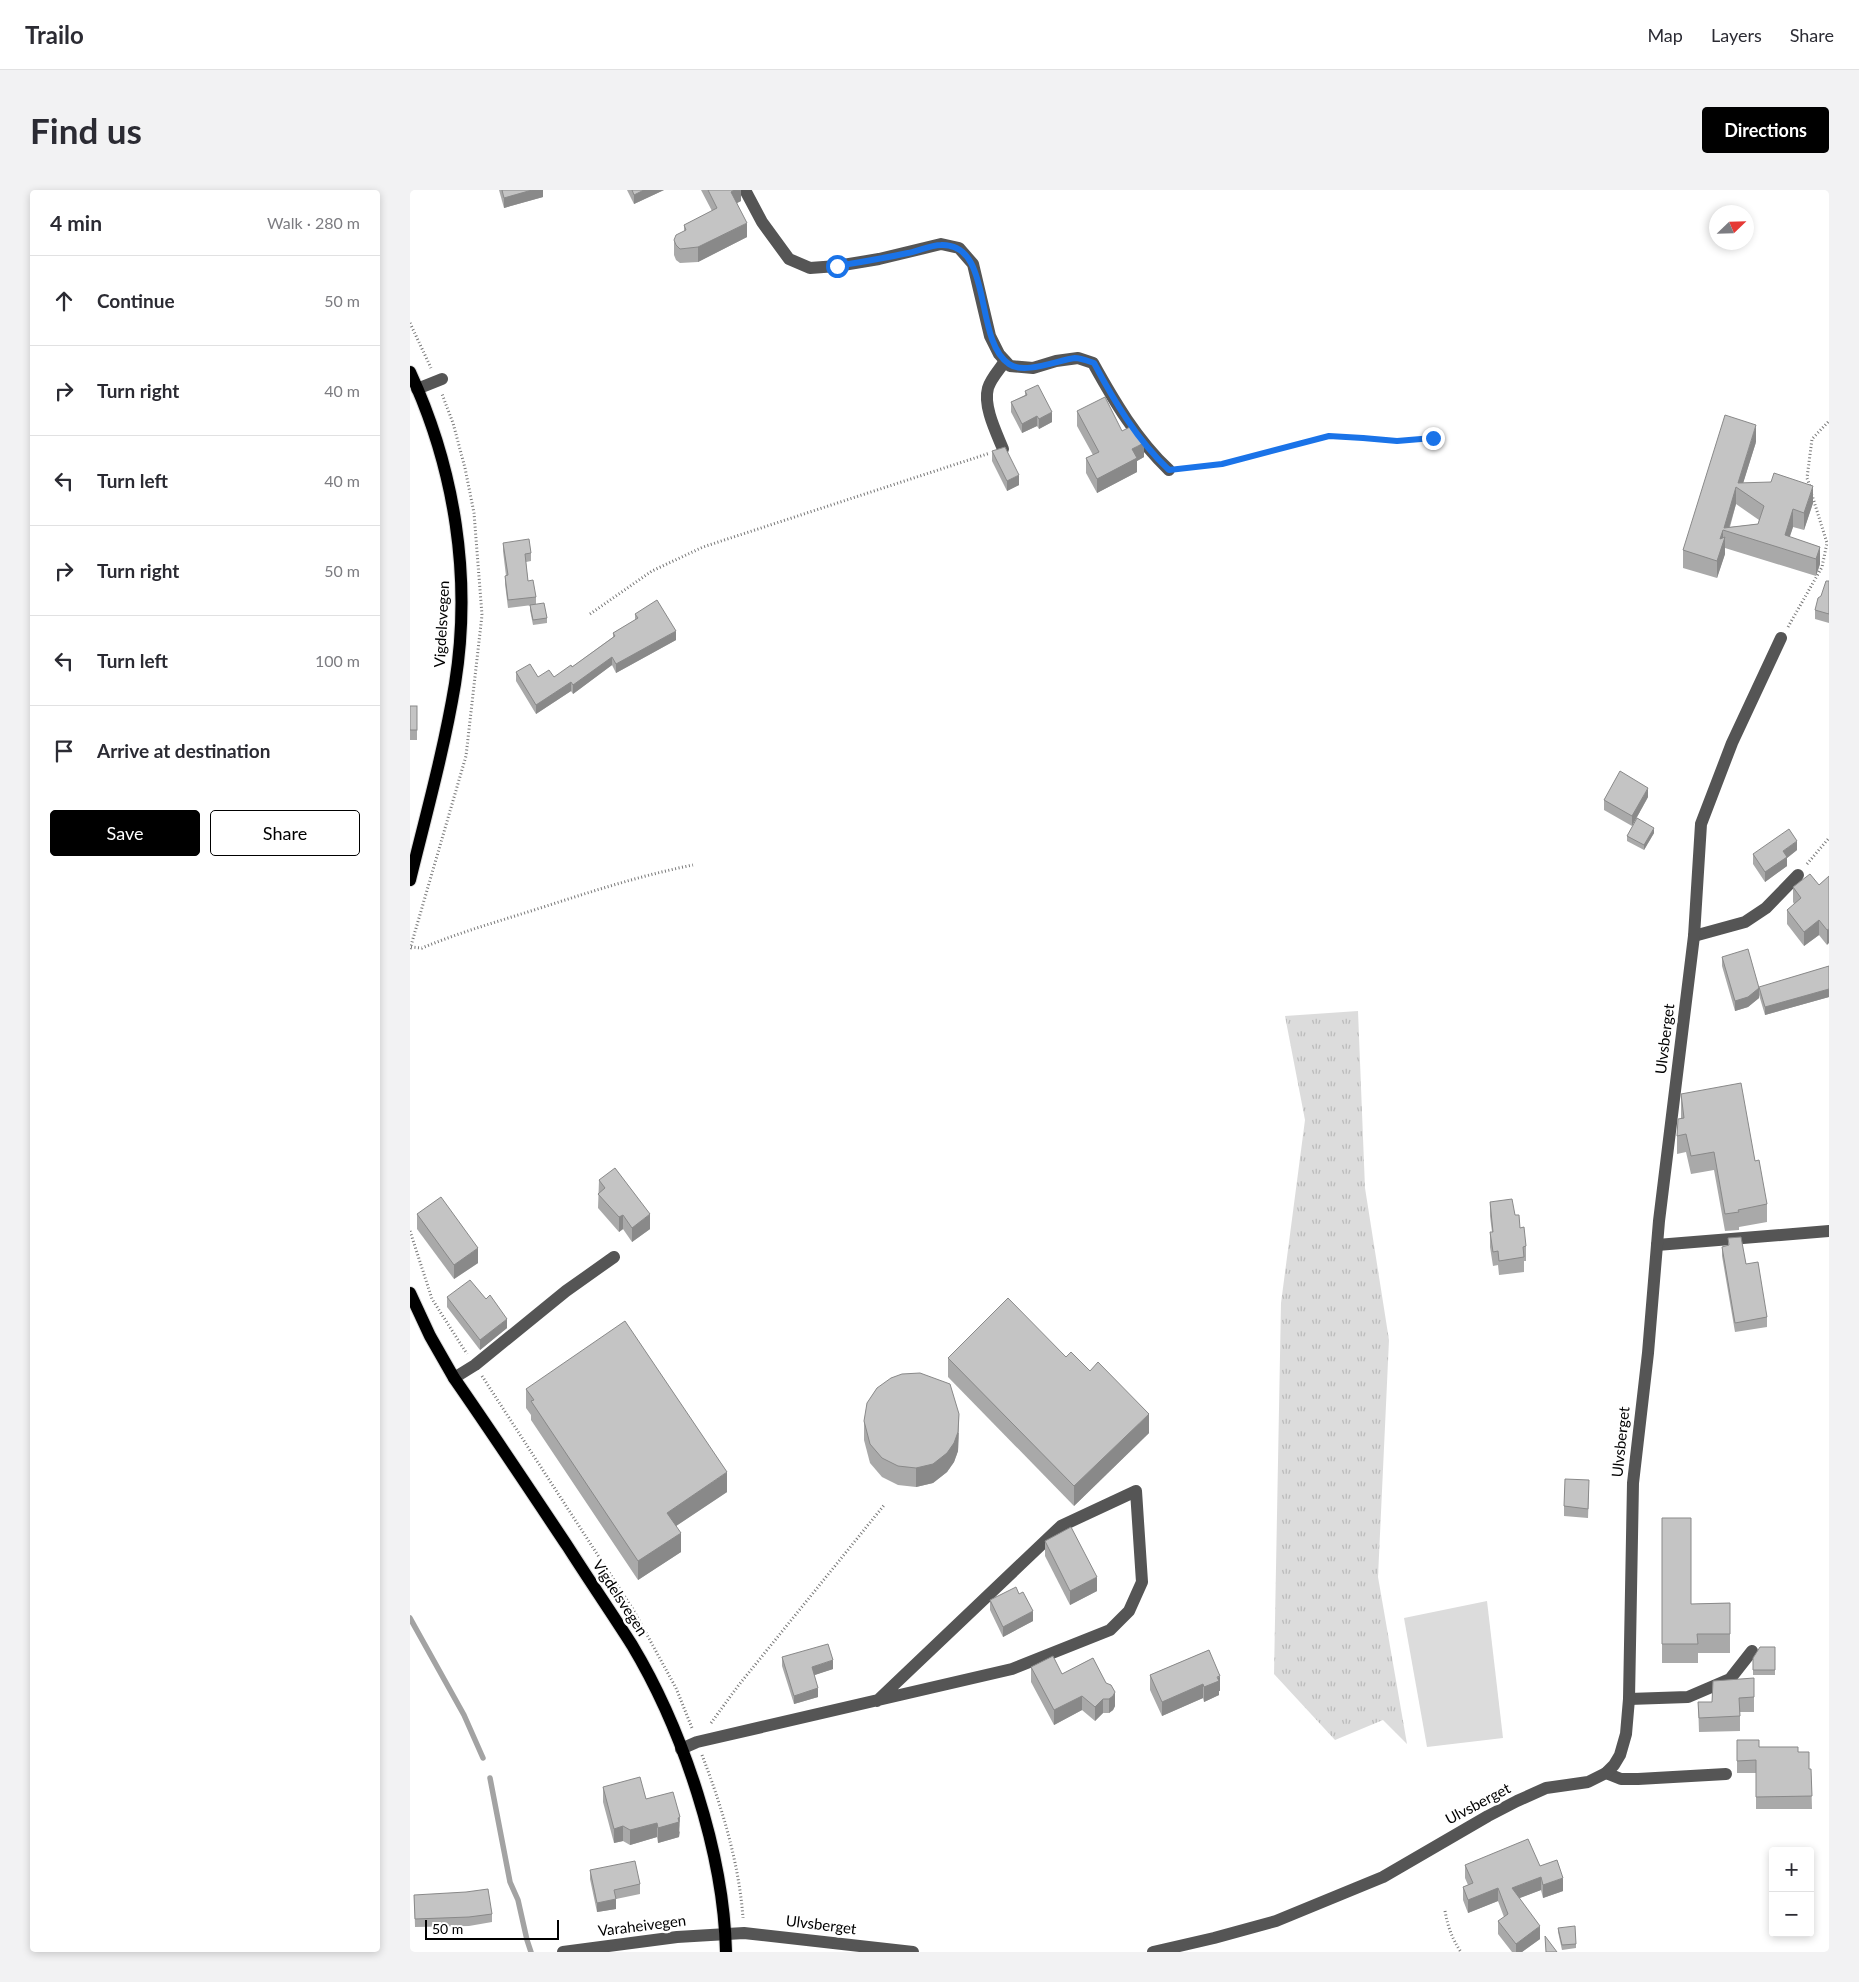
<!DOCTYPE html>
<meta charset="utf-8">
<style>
body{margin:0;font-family:Lato,sans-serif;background:#f2f2f3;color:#2b2b33}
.controls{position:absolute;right:15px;bottom:15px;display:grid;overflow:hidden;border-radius:5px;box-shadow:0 2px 8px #0003}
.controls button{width:45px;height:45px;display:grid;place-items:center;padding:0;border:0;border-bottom:1px solid #e1e1e2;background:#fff;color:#2b2b33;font:25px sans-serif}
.compass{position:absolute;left:1299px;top:15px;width:45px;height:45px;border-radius:50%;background:#fff;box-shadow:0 2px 8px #0003;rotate:67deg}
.scale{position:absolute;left:15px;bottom:12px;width:134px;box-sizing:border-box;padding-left:5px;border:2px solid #000;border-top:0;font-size:14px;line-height:18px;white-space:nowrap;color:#000;-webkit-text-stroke:4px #fff;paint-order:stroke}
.stop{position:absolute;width:15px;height:15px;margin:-11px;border:4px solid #1a73e8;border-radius:50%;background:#fff}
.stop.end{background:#1a73e8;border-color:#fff;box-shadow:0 1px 5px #0008}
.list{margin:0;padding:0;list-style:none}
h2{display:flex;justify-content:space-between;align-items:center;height:65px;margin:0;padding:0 20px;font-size:21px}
h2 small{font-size:16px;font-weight:400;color:#7c7c81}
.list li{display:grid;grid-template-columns:32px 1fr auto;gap:15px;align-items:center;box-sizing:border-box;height:90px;padding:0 20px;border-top:1px solid #e1e1e2}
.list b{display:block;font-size:19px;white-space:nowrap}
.list em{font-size:16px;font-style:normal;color:#7c7c81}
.actions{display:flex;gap:10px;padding:15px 20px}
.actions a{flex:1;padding:11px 0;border:1px solid #000;border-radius:5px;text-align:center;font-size:18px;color:#000}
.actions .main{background:#000;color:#fff}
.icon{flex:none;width:28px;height:28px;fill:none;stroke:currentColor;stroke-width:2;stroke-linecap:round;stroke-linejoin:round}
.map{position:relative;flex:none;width:1419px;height:1762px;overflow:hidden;border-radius:5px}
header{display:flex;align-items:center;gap:30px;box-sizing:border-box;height:70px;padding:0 25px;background:#fff;border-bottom:1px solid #e1e1e2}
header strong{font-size:24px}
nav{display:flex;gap:28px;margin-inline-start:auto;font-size:18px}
.intro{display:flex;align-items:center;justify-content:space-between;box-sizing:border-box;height:120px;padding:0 30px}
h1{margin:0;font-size:35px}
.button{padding:12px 22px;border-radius:5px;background:#000;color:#fff;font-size:18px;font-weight:700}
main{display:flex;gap:30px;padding:0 30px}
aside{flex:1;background:#fff;border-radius:5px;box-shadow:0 2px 8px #0003}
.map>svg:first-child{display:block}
.grass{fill:url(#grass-tufts)}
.garden{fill:#dcdcdc}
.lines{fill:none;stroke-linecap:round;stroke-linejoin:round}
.stream{stroke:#a3a3a3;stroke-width:5.5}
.major-casing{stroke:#dbdbdb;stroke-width:14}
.path{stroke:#777;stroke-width:3;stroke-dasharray:1 2.5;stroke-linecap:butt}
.minor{stroke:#555;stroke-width:12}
.major{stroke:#000;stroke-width:12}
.wall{fill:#a9a9a9;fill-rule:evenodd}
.shaded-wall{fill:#898989}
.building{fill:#c4c4c4;stroke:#898989;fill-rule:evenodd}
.route{stroke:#1a73e8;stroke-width:6}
.labels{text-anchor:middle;stroke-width:5;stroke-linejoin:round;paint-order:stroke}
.street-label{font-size:15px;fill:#000;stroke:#fff}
</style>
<header>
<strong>Trailo</strong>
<nav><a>Map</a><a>Layers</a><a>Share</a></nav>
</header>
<div class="intro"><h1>Find us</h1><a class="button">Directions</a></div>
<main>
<aside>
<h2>4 min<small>Walk · 280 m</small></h2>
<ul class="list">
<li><svg class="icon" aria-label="ahead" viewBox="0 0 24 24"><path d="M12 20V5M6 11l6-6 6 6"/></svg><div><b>Continue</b></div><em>50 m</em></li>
<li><svg class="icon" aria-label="right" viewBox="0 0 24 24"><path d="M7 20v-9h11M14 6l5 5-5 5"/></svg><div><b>Turn right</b></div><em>40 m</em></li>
<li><svg class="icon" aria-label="left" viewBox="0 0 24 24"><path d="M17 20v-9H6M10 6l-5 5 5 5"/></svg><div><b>Turn left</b></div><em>40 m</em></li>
<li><svg class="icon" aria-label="right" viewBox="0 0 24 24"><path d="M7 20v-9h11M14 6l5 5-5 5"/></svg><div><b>Turn right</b></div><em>50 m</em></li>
<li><svg class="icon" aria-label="left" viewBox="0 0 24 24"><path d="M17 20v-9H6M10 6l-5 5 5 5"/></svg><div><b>Turn left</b></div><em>100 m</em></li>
<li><svg class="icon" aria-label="arrive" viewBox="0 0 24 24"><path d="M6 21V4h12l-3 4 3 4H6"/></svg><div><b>Arrive at destination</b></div></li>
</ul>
<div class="actions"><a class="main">Save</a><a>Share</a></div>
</aside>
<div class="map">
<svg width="1419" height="1762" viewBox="0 0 1419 1762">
<defs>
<pattern id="grass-tufts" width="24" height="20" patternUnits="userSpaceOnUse" patternTransform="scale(1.25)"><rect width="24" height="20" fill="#dcdcdc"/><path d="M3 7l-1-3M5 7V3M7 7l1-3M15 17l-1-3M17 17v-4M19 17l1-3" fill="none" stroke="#bbb"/></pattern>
</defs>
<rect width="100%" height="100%" fill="#fff"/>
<polygon class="grass" points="948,821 955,998 979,1150 968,1387 997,1554 973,1530 925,1550 864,1484 871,1113 895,930 875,826"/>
<polygon class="garden" points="1077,1411 1093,1548 1017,1557 994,1428"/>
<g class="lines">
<g class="stream">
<polyline points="0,1428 54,1525 73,1568"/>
<polyline points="80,1588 100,1692 108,1710 117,1750 121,1762"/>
</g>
<g class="major-casing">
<g id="major">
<path d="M0 182C45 279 62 388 45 494 34 560 16 625 0 690"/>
<path d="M0 1103 20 1146 44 1188C83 1244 120 1300 158 1357 179 1390 201 1422 222 1455 273 1540 314 1663 316 1762"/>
</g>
</g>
<g class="path">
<polyline points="0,133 21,178"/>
<polyline points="772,279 812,274 919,246 953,247 987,251 1023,248"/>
<polyline points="1401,299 1397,288 1402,249 1419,231"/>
<polyline points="180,424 242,381 293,357 580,263"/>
<polyline points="1378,437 1412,377 1417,353 1402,305"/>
<polyline points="1397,674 1419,648"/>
<path d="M1 757 12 758C48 743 86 732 124 720 177 703 228 686 283 675"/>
<polyline points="0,759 56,566 72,425 64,323 55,278 43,233 32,204"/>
<polyline points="0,1041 22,1109 57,1164"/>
<polyline points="72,1186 224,1421 266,1498 282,1538"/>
<polyline points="301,1533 328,1496 475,1314"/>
<path d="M292 1565C312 1617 329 1673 333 1728"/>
<path d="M1035 1721C1038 1737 1042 1749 1051 1762"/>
</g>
<g class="minor">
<path d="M335 0 352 32 379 69 400 78 427 76 469 69 531 54 549 58 563 74 580 146 589 164 600 176 623 178 646 171 668 168 683 173C704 211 727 250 759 280"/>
<polyline points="7,199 32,189"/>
<path d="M593 259C586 242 573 216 578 198 581 188 590 179 595 171"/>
<polyline points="1284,746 1335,732 1356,718 1388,685"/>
<polyline points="1247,1055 1419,1041"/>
<polyline points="44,1188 65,1175 156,1101 204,1067"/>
<polyline points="1219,1509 1278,1507 1320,1489 1342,1461"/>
<polyline points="271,1559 287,1552 602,1479 700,1440 719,1421 732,1392 726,1301 651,1336 467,1511"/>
<polyline points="1196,1583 1211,1589 1228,1589 1316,1584"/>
<polyline points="153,1762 267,1747 334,1743 503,1762"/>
<polyline points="743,1762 804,1748 866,1731 973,1687 1078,1626 1107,1611 1136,1598 1178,1592 1196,1583 1204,1575 1210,1565 1216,1544 1219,1509 1223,1293 1238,1163 1249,1031 1284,746 1291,634 1322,553 1371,448"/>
</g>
<use href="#major" class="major"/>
</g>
<g class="wall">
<polygon points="89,0 133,0 133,7 94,18"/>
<polygon points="217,0 254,0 224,14"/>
<polygon points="291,0 331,0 331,11 327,13 337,47 288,72 270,73 266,70 264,65 264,50 274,42 274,35 302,21"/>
<polygon points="615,201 642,232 629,239 627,236 612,243 601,222 601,212 615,205"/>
<polygon points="667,221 712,241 734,267 727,271 727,282 687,303 676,283 676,268 683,265 667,236"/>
<path d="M1346 252 1333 293 1403 313 1394 340 1383 337 1379 347 1410 357V374L1406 386 1315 358V364L1307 388 1273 378V360ZM1326 314 1349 330 1348 334 1320 337Z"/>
<polygon points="582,261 609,295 597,301 582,271"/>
<polygon points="93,353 121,363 121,371 116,372 118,391 126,407 126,414 137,428 137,433 123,435 120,420 120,415 122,415 98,418 95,394 95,386 96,386 93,361"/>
<polygon points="1419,391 1419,433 1405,429 1405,420"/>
<polygon points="225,424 266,450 206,483 202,475 163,504 161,501 126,524 106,491 106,482 128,487 144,487 162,477 203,447 203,443 225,430"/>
<rect x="0" y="516" width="7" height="34"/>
<polygon points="1238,607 1222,636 1194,620 1194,610"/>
<polygon points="1244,643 1234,660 1217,651 1217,646"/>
<polygon points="1387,660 1377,668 1377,676 1355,692 1343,674 1343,664"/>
<polygon points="1419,686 1417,755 1409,745 1394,756 1377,734 1377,720 1384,714 1383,712 1383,697 1409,695"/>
<polygon points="1312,767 1349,798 1419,776 1419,807 1355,825 1349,805 1349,808 1338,817 1325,821 1312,776"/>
<polygon points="1271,904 1345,971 1357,1014 1357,1032 1329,1037 1329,1040 1315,1041 1304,980 1281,984 1276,962 1267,964 1267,946 1271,928"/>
<polygon points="189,990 240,1039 222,1052 213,1039 209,1042 188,1018"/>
<polygon points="1080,1012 1105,1025 1116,1056 1116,1071 1114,1071 1114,1082 1089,1085 1088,1075 1083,1076 1080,1057 1080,1042 1082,1042 1080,1026"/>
<polygon points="7,1024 68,1073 44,1089 7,1039"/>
<polygon points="1318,1048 1336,1074 1357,1127 1357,1137 1325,1142 1312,1066 1312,1057 1318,1056"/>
<polygon points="37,1107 97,1138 70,1160 37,1117"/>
<polygon points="656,1167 739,1243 664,1316 538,1187 538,1168"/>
<polygon points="116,1199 317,1302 266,1336 271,1362 228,1390 121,1230 121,1225 116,1218"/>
<polygon points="454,1231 549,1243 548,1261 544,1272 537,1282 523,1293 506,1297 488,1295 472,1287 460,1273 454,1250"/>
<polygon points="1179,1300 1178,1328 1154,1326 1154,1316"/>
<polygon points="1252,1328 1281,1414 1320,1413 1320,1463 1288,1463 1288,1473 1252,1473"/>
<polygon points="635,1351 687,1401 660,1415 635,1366"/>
<polygon points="580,1410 623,1431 593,1447 580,1420"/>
<polygon points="1365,1457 1365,1485 1343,1485 1343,1468"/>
<polygon points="799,1460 810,1501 809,1501 809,1505 794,1512 793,1508 752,1526 740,1500 740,1485"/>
<polygon points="372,1467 423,1479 404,1485 408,1507 384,1514 372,1476"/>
<polygon points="683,1468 705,1516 703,1520 699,1523 693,1523 685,1531 672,1520 644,1535 621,1492 621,1477 652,1484"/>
<polygon points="1303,1491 1344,1507 1344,1522 1330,1522 1330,1541 1289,1542 1288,1512 1302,1512"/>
<polygon points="1327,1550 1349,1557 1388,1562 1399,1579 1401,1579 1402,1619 1346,1619 1346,1583 1327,1583"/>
<polygon points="193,1597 236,1609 270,1642 269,1647 248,1653 247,1647 220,1655 213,1651 204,1653 193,1612"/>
<polygon points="1055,1675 1130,1676 1153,1701 1133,1708 1131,1700 1109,1708 1130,1749 1112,1762 1102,1762 1088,1744 1088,1731 1094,1727 1088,1711 1058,1723 1053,1710 1053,1697 1058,1695 1055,1688"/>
<polygon points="180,1680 230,1694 230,1704 206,1709 206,1719 187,1722 180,1689"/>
<polygon points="4,1705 82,1724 82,1732 59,1736 5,1737"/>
<polygon points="1148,1738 1166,1754 1166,1758 1152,1760 1148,1742"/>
</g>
<g class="shaded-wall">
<polygon points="122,0 133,0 133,7 94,18 94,8"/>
<polygon points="234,0 254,0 224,14 224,5"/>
<polygon points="324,0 331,0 331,11 321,16 321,2"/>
<polygon points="337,33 337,47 288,72 288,57"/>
<polygon points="642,222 642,232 629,239 629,229"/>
<polygon points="627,226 627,236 612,243 612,234"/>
<polygon points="1346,235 1346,252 1331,300 1328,293"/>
<polygon points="734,253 734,267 727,271 727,282 687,303 687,289 722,259"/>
<polygon points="609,285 609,295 597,301 597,291"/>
<polygon points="1403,296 1403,313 1394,340 1394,323"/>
<polygon points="1326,297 1326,314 1318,341 1314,338"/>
<polygon points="1383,319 1383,337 1376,359 1375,345"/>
<polygon points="1313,340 1313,351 1315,347 1315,364 1307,388 1307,371 1310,349"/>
<polygon points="1410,357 1410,374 1406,386 1406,369"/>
<polygon points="266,441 266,450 206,483 206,474"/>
<polygon points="202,467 202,475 163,504 163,495"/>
<polygon points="161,492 161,501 126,524 126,515"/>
<polygon points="1238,598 1238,607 1222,636 1222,626"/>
<polygon points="1244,638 1244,643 1234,660 1234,655"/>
<polygon points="1387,651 1387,660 1377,668 1377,676 1355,692 1355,682 1373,661"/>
<polygon points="1409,730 1409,745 1394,756 1394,742"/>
<polygon points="1419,739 1419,753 1417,755 1417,740"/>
<polygon points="1349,798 1349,808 1338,817 1325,821 1325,811"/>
<polygon points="1419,799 1419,807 1355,825 1355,817"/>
<polygon points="240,1024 240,1039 222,1052 222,1038"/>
<polygon points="213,1025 213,1039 209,1042 209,1027"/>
<polygon points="68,1058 68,1073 44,1089 44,1075"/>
<polygon points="97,1129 97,1138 70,1160 70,1150"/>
<polygon points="549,1224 548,1261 544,1272 537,1282 523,1293 506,1297 506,1278"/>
<polygon points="739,1224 739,1243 664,1316 664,1296"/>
<polygon points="317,1282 317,1302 257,1342 257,1323"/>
<polygon points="271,1343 271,1362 228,1390 228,1371"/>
<polygon points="687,1387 687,1401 660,1415 660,1401"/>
<polygon points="623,1421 623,1431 593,1447 593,1437"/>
<polygon points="423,1470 423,1479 402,1486 402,1477"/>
<polygon points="810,1486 810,1501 809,1501 809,1505 794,1512 794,1497"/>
<polygon points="793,1494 793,1508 752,1526 752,1512"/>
<polygon points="408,1498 408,1507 384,1514 384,1506"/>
<polygon points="705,1502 705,1516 703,1520 699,1523 699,1509"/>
<polygon points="672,1506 672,1520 644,1535 644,1520"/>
<polygon points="693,1509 693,1523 685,1531 685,1517"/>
<polygon points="270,1627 269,1647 248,1653 248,1638"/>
<polygon points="247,1633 247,1647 220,1655 220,1640"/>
<polygon points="213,1636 213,1651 204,1653 204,1639"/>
<polygon points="1131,1687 1131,1700 1102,1711 1102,1698"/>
<polygon points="1153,1688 1153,1701 1133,1708 1133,1695"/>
<polygon points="1088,1698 1088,1711 1058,1723 1058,1710"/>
<polygon points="206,1709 206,1719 187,1722 187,1713"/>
<polygon points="1130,1736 1130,1749 1112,1762 1106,1762 1106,1754"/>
</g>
<g class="building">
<polygon points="92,0 122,0 94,8"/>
<polygon points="222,0 234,0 224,5"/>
<polygon points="298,0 324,0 321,2 337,33 288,57 270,59 266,55 264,50 266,45 276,40 274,35 307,18"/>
<polygon points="628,195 642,222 629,229 627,226 612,234 601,212 617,205 615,201"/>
<polygon points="695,207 712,241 722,236 734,253 722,259 727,268 687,289 676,268 689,262 667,221"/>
<path d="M1315 225 1346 235 1328 293 1361 292 1364 283 1403 296 1394 323 1383 319 1375 345 1410 357 1406 369 1313 340 1310 349 1315 347 1307 371 1273 360ZM1326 297 1354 316 1348 334 1314 338Z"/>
<polygon points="595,257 609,285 597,291 582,261"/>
<polygon points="119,349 121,363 115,364 118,391 123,390 126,407 98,410 95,386 98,385 93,353"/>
<polygon points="1416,391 1419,391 1419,424 1405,420 1408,408 1411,406"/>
<polygon points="247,410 266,441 206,474 202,467 163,495 161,492 126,515 106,482 120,474 128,487 139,480 144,487 161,475 162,477 205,446 203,443 228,428 225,424"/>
<polygon points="134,413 137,428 123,430 120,415"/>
<rect x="0" y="516" width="7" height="24"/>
<polygon points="1210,581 1238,598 1222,626 1194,610"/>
<polygon points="1227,628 1244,638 1234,655 1217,646"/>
<polygon points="1379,639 1387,651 1373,661 1377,667 1355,682 1343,664"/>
<polygon points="1400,684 1409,695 1419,686 1419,739 1417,740 1409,730 1394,742 1377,720 1391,708 1383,697"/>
<polygon points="1338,759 1349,798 1338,807 1325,811 1312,767"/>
<polygon points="1419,776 1419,799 1355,817 1349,797"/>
<polygon points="1331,893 1345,971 1349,970 1357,1014 1328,1020 1329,1022 1315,1024 1304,962 1281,966 1276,944 1267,946 1268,929 1274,928 1271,904"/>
<polygon points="205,978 240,1024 222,1038 213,1025 209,1027 188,1004 195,998 189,990"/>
<polygon points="31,1007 68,1058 44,1075 7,1024"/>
<polygon points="1102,1009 1105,1025 1109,1025 1110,1038 1114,1037 1116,1056 1113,1057 1114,1067 1089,1071 1088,1061 1083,1062 1080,1042 1083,1042 1080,1012"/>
<polygon points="1331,1047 1336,1074 1348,1072 1357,1127 1325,1133 1312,1057 1319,1055 1318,1048"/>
<polygon points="60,1090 76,1109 80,1105 97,1129 70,1150 37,1107"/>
<polygon points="598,1108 656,1167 661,1162 680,1181 688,1172 739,1224 664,1296 538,1168"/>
<polygon points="215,1131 317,1282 257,1323 271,1343 228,1371 121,1211 124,1210 116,1199"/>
<polygon points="510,1183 540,1194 549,1224 548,1242 544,1253 537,1263 523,1274 506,1278 488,1276 472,1268 460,1254 454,1231 457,1213 467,1198 481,1188 492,1184"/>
<polygon points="1155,1289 1179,1290 1178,1319 1154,1316"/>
<polygon points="1252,1328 1281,1328 1281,1414 1320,1413 1320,1444 1287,1444 1288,1454 1252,1454"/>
<polygon points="661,1337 687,1387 660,1401 635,1351"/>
<polygon points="606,1397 609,1404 613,1402 623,1421 593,1437 580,1410"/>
<polygon points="418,1454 423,1470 402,1477 408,1498 384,1506 372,1467"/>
<polygon points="1350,1457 1365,1457 1365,1480 1343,1480 1343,1468"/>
<polygon points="799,1460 810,1486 807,1487 809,1491 794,1497 793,1494 752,1512 740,1485"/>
<polygon points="643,1466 652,1484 683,1468 696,1493 701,1495 705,1502 703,1506 699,1509 693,1509 685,1517 672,1506 644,1520 621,1477"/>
<polygon points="1344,1488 1344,1507 1329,1508 1330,1526 1289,1528 1288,1512 1302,1512 1303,1491"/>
<polygon points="1327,1550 1349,1550 1349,1557 1388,1557 1388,1562 1399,1562 1399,1579 1401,1579 1402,1606 1346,1607 1346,1570 1327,1571"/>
<polygon points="230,1587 236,1609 263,1602 270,1627 268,1628 269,1632 248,1638 247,1633 220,1640 213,1636 204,1639 193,1597"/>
<polygon points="1118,1649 1130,1676 1147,1670 1153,1688 1133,1695 1131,1687 1102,1698 1130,1736 1106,1754 1088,1731 1098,1724 1088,1698 1058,1710 1053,1697 1063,1693 1055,1675"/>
<polygon points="225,1671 230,1694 204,1700 206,1709 187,1713 180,1680"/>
<polygon points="78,1699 82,1724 59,1727 5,1729 4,1705 56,1702"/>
<polygon points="1165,1736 1166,1754 1152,1755 1148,1738"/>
<polygon points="1135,1746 1147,1762 1136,1762"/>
</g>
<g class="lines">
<path class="route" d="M427 76C451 72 475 68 498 63 508 61 521 55 531 55 584 53 563 150 599 174 614 185 648 170 665 168 671 168 678 171 684 173 704 211 727 250 759 280L812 274 919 246 953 248 987 251 1023 248"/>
</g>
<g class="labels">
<g class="street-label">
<text transform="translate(32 434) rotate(-87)" y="5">Vigdelsvegen</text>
<text transform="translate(1255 849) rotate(-83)" y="5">Ulvsberget</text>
<text transform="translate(1211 1252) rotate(-84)" y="5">Ulvsberget</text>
<text transform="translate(210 1408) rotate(57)" y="5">Vigdelsvegen</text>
<text transform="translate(1068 1614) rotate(-28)" y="5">Ulvsberget</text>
<text transform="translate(411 1735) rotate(7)" y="5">Ulvsberget</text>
<text transform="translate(232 1736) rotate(-7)" y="5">Varaheivegen</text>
</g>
</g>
</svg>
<div class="controls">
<button>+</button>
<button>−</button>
</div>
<svg class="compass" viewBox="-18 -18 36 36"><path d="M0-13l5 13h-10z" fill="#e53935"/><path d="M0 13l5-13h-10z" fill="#7c7c81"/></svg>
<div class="scale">50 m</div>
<div class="stop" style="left:427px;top:76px"></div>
<div class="stop end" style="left:1023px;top:248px"></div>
</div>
</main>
